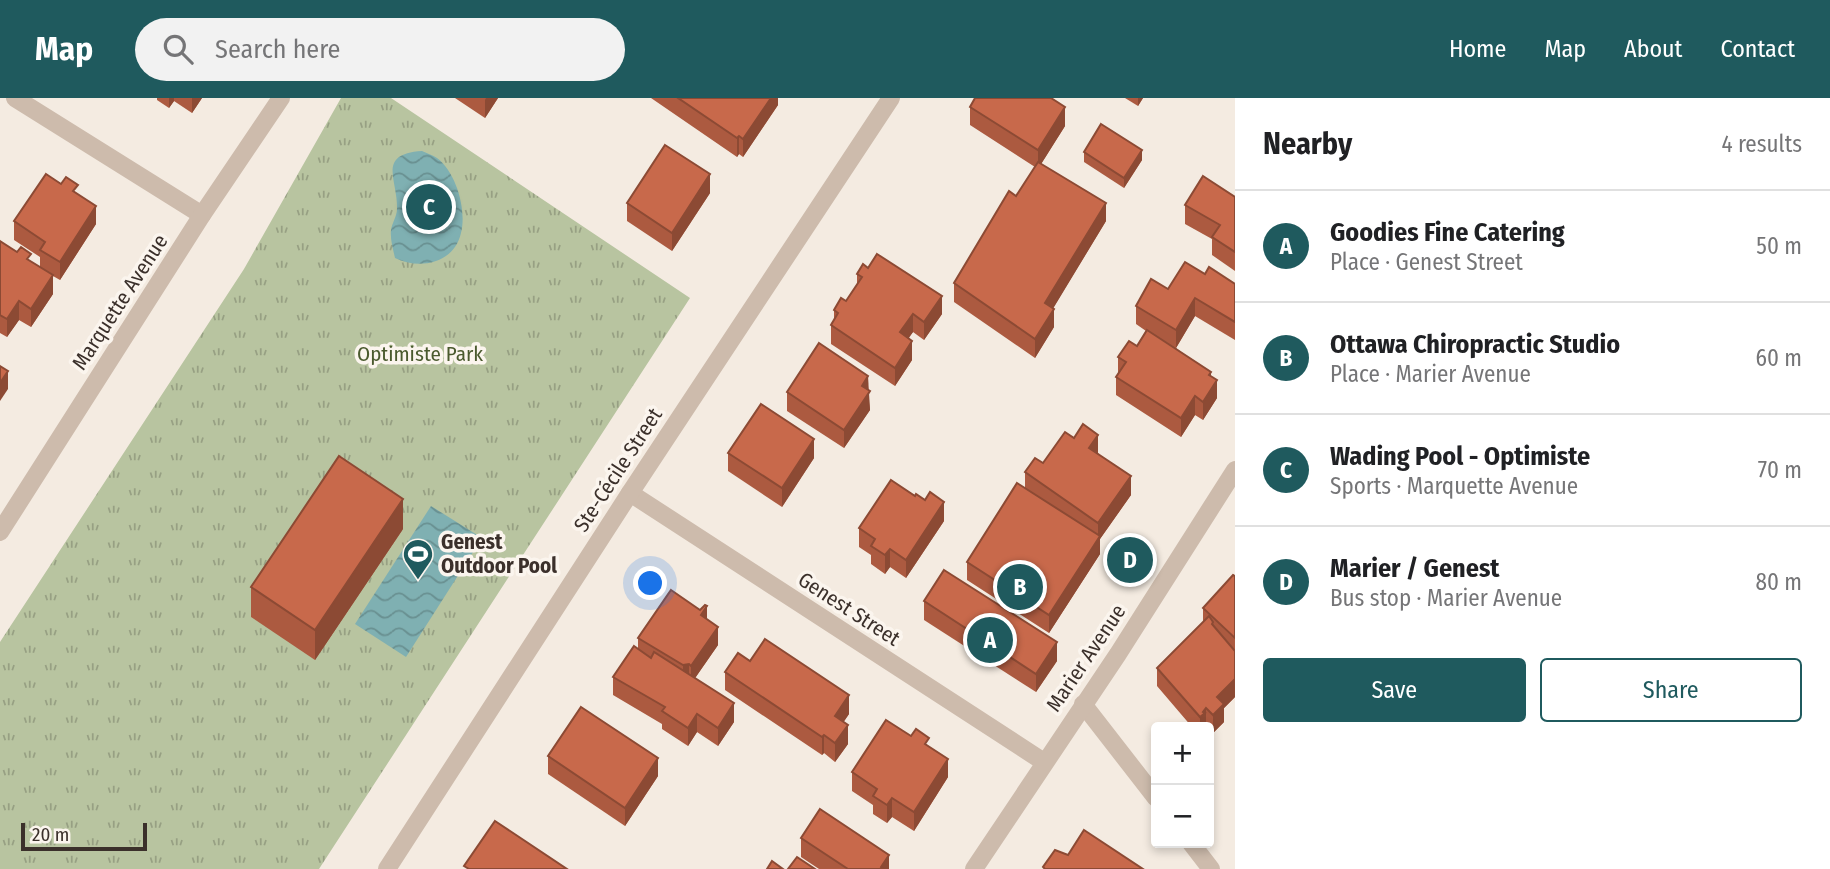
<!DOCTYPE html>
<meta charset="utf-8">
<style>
body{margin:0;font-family:"Fira Sans Condensed",sans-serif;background:#f2f2f2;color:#202124}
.controls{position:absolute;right:21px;bottom:21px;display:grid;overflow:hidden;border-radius:7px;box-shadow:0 4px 10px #0003}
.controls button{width:63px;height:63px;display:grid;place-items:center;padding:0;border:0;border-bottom:2px solid #e0e0e0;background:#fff;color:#202124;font:35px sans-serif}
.scale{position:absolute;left:21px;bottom:18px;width:126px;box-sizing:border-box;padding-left:7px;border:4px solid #3b302b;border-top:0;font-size:19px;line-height:24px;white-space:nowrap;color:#3b302b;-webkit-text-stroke:5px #fbf5ee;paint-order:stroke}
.you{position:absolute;left:651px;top:486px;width:24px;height:24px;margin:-18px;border:5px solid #fff;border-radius:50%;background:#1a73e8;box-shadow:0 0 0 10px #1a73e833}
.badge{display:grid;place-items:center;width:46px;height:46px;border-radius:50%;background:#1f5a5e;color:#fff;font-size:23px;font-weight:700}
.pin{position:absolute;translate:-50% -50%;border:4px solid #fff;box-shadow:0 2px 7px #0006}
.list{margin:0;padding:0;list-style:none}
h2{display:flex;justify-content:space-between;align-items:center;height:91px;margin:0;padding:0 28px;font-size:30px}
h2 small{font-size:23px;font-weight:400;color:#757577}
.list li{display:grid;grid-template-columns:46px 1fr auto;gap:21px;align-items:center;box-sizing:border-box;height:112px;padding:0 28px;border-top:2px solid #e0e0e0}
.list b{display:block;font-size:26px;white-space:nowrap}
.list p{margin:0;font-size:23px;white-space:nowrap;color:#757577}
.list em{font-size:23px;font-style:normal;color:#757577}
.actions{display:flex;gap:14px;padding:21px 28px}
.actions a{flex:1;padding:16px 0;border:2px solid #1f5a5e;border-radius:7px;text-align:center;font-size:24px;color:#1f5a5e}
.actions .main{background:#1f5a5e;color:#fff}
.icon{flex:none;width:38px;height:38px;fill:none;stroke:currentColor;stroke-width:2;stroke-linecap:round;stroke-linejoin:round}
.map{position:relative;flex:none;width:1235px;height:771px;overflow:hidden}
header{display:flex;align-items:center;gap:42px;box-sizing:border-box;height:98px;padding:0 35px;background:#1f5a5e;color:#fff}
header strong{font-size:33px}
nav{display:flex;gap:38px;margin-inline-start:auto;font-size:24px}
.search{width:490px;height:63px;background:#f2f2f2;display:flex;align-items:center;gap:18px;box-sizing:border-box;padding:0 24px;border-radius:38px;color:#757577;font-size:26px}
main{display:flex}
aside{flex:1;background:#fff}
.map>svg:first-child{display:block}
.grass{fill:url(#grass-tufts)}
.water{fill:url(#water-waves)}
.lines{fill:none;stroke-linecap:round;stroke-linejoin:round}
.minor{stroke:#cdbbac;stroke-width:18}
.tertiary{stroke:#cdbbac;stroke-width:18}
.wall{fill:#ac5a40}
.shaded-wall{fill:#8c4a34}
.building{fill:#c8694b;stroke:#8c4a34;stroke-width:2}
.labels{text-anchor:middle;stroke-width:7;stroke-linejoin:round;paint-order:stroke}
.street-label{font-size:21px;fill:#3b302b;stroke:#fbf5ee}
.park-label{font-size:21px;fill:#4a5a2e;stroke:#fbf5ee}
.poi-label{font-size:21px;font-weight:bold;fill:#3b302b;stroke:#fbf5ee;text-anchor:start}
</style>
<header>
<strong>Map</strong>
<div class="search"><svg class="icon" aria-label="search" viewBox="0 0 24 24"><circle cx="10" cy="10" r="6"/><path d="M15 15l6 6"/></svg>Search here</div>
<nav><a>Home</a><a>Map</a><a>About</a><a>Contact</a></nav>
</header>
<main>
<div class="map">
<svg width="1235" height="771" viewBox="0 0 1235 771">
<defs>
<pattern id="grass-tufts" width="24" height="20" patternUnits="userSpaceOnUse" patternTransform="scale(1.75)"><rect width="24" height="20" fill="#b8c4a0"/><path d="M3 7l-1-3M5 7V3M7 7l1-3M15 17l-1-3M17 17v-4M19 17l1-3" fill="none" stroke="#97a083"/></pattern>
<pattern id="water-waves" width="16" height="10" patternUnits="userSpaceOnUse" patternTransform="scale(1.75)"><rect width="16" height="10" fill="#7fb0b2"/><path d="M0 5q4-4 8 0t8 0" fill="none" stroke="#699091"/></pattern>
</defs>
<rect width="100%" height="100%" fill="#f4ebe1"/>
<polygon class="grass" points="341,0 391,0 690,200 319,771 0,771 0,544 244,171"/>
<g class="water">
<path d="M422 53C426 55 433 57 437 60 456 74 467 112 461 135 454 166 419 172 395 160 393 151 390 141 391 132 392 125 397 118 397 111 398 82 376 56 422 53Z"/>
<polygon points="431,408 482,440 406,559 355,526"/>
</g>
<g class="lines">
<g class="minor">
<polyline points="15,0 202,117"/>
<polyline points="630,395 1044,664"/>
<polyline points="0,434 202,117 281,0"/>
<polyline points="1083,606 1156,700"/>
<polyline points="1191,745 1211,771"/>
<polyline points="387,771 630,395 891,0"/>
</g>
<polyline class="tertiary" points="974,771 1118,556 1235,372"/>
</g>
<g class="wall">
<polygon points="157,0 202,0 192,15 174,3 169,10 157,2"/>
<polygon points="455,0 498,0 485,20"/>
<polygon points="651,0 778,0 778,7 743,59 739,56 737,59"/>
<polygon points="1125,0 1143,0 1138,8"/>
<polygon points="970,9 1065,28 1041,66 1106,123 1053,210 1054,229 1035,260 954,204 954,185 1016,98 1035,69 970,27"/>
<polygon points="1084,54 1142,62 1124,90 1084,64"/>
<polygon points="61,86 78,96 96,126 60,182 53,178 53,196 31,229 19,222 7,239 0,235 0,143 40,170 40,159 14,142 14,123"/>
<polygon points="710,95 672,153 627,123 627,105"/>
<polygon points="1235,99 1235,173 1212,157 1212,141 1185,126 1185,107"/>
<polygon points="857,176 942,216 924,242 913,234 908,240 912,262 895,288 831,246 831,227 834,222 834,212 846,203 857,187"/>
<polygon points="1205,176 1235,186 1235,242 1195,218 1176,250 1211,278 1217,300 1203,322 1195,317 1181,339 1116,297 1116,279 1118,276 1118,259 1137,248 1146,233 1136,226 1136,208 1168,191"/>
<polygon points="868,292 870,312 844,350 787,313 787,294"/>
<polygon points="728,355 814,360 782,409 728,373"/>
<polygon points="1098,355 1131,397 1100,441 1100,456 1049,535 967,482 967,464 1025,389 1025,374 1043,365"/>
<polygon points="944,423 906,480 890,469 885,476 871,466 871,457 859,449 859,430"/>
<polygon points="403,431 315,562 251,519 251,489"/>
<polygon points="1235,478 1235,599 1224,610 1224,624 1213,635 1209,629 1206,628 1205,629 1192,629 1157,588 1157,570 1203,525 1203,510"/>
<polygon points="924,503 1057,563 1036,594 924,522"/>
<polygon points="700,512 707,521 718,547 695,580 734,624 718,648 697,634 688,648 662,631 662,626 613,597 613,579 638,551 638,540"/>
<polygon points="750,563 849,616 843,624 848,646 835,664 824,655 822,657 725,592 725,574"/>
<polygon points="929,649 948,679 914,733 892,719 887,725 873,716 873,707 852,693 852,674"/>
<polygon points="548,658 658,678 625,728 548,676"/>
<polygon points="801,740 889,771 819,771 801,759"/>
</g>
<g class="shaded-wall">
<polygon points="169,0 174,0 174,3 169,10"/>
<polygon points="192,0 202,0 192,15"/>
<polygon points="486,0 498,0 485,20 485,2"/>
<polygon points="771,0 778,0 778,7 743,59 743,41"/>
<polygon points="1138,0 1143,0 1138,8"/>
<polygon points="1065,9 1065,28 1038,71 1038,52"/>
<polygon points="739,38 739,56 737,59 737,40"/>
<polygon points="1142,52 1142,62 1124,90 1124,80"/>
<polygon points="710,76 710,95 672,153 672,135"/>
<polygon points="1106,105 1106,123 1045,224 1045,205"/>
<polygon points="96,108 96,126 60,182 60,164"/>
<polygon points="53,177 53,196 31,229 31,211"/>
<polygon points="942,198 942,216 924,242 924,224"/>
<polygon points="1195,200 1195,218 1176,250 1176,232"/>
<polygon points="19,203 19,222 7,239 7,221"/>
<polygon points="1054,211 1054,229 1035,260 1035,241"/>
<polygon points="913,216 913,234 900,253 900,234"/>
<polygon points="912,243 912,262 895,288 895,270"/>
<polygon points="8,273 8,291 0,303 0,285"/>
<polygon points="1211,274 1211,291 1217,282 1217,300 1203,322 1203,304 1209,277"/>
<polygon points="868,278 870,312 844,350 844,332 862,288"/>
<polygon points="1195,298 1195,317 1181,339 1181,320"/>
<polygon points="1098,337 1098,355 1089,368 1089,350"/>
<polygon points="814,341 814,360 782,409 782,390"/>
<polygon points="1131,378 1131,397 1100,441 1100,456 1049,535 1049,517 1098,440 1098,425"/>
<polygon points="403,401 403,431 315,562 315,532"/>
<polygon points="944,404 944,423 906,480 906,462"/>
<polygon points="890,451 890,469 885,476 885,457"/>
<polygon points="707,508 707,526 701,517"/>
<polygon points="718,529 718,547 691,586 691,568"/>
<polygon points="1057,544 1057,563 1036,594 1036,576"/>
<polygon points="689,566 689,584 683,586 683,567"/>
<polygon points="1235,581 1235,599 1224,610 1224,624 1213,635 1213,617 1217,599"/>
<polygon points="849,597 849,616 835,637 835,618"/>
<polygon points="734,605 734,624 718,648 718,630"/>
<polygon points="1206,610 1206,628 1200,629 1200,619"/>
<polygon points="697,616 697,634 688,648 688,630"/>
<polygon points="848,627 848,646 835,664 835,645"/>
<polygon points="824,637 824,655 822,657 822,639"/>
<polygon points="658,660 658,678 625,728 625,710"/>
<polygon points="948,661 948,679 914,733 914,714"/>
<polygon points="892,700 892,719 887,725 887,707"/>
<polygon points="889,757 889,771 881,771 881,769"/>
</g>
<g class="building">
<polygon points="678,0 771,0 743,41 739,38 737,40"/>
<polygon points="975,0 1051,0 1065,9 1038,52 970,9"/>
<polygon points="1101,26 1142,52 1124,80 1084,54"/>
<polygon points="665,47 710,76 672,135 627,105"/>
<polygon points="1038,64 1106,105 1045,205 1054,211 1035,241 954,185 1009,93 1016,98"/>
<polygon points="46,76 61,86 66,79 78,87 73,93 96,108 60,164 40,152 45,144 14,123"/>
<polygon points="1203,78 1235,99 1235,154 1212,139 1220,127 1185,107"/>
<polygon points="0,143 17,154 21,149 31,156 27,161 53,177 31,211 19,203 7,221 0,217"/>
<polygon points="877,156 942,198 924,224 913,216 900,234 912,243 895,270 831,227 838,215 834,212 841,200 846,203 862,179 857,176 863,166 868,170"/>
<polygon points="1185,164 1205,176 1209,169 1235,186 1235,224 1195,200 1176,232 1136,208 1151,181 1168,191"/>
<polygon points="1147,232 1211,274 1209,277 1217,282 1203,304 1195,298 1181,320 1116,279 1126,264 1118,259 1129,243 1137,248"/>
<polygon points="819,245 868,278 862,288 870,293 844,332 787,294"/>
<polygon points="0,268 8,273 0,285"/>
<polygon points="761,306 814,341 782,390 728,355"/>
<polygon points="1083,326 1098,337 1089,350 1131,378 1098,425 1025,374 1035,360 1043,365 1065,334 1074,340"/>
<polygon points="339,358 403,401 315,532 251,489"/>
<polygon points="891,382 915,398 916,396 925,402 930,394 944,404 906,462 890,451 885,457 871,448 875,441 859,430"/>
<polygon points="1017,385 1100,438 1049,517 967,464"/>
<polygon points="944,472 1057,544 1036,576 924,503"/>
<polygon points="1233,477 1235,478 1235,540 1203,510"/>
<polygon points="671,492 700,512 705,507 707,508 701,517 718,529 691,568 689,566 683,567 638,540"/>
<polygon points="1209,518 1213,524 1212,526 1235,553 1235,581 1217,599 1224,606 1213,617 1206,610 1203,614 1205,615 1200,619 1157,570"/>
<polygon points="765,541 849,597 835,618 848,627 835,645 824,637 822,639 725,574 738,555 750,563"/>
<polygon points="634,548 651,560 654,554 734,605 718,630 697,616 688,630 662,613 665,609 613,579"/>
<polygon points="581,609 658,660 625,710 548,658"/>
<polygon points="886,622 911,638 916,631 929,640 925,646 948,661 914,714 892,700 887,707 873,698 877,691 852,674"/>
<polygon points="820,711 889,757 881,769 883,771 848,771 801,740"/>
<polygon points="495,723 567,771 469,771 464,768"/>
<polygon points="1084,732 1143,771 1045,771 1043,769 1055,752 1068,757"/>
<polygon points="797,759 815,771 788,771"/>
<polygon points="772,763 783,771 767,771"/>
</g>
<defs>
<g id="stadium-pin" transform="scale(1.575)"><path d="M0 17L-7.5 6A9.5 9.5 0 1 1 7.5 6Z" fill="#1f5a5e" stroke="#fbf5ee"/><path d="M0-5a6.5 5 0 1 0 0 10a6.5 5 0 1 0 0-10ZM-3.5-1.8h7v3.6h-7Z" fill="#fff"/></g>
</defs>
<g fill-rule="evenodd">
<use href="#stadium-pin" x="418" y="456"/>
</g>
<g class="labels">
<g class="street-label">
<text transform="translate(120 204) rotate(-57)" y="7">Marquette Avenue</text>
<text transform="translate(618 372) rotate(-57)" y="7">Ste-Cécile Street</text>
<text transform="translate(849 511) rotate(33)" y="7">Genest Street</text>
<text transform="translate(1086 560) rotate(-56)" y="7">Marier Avenue</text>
</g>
<g class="park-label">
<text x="420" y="263">Optimiste Park</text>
</g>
<g class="poi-label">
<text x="441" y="451">Genest<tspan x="441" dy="24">Outdoor Pool</tspan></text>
</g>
</g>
</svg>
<div class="controls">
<button>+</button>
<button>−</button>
</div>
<div class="scale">20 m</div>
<div class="you"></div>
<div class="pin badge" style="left:990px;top:542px">A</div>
<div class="pin badge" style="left:1020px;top:489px">B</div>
<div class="pin badge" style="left:429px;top:109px">C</div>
<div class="pin badge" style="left:1130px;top:462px">D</div>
</div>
<aside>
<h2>Nearby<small>4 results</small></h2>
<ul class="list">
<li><span class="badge">A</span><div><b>Goodies Fine Catering</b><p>Place · Genest Street</p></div><em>50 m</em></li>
<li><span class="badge">B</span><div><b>Ottawa Chiropractic Studio</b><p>Place · Marier Avenue</p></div><em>60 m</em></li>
<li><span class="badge">C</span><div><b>Wading Pool - Optimiste</b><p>Sports · Marquette Avenue</p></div><em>70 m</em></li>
<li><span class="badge">D</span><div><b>Marier / Genest</b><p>Bus stop · Marier Avenue</p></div><em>80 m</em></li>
</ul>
<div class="actions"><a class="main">Save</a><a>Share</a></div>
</aside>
</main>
